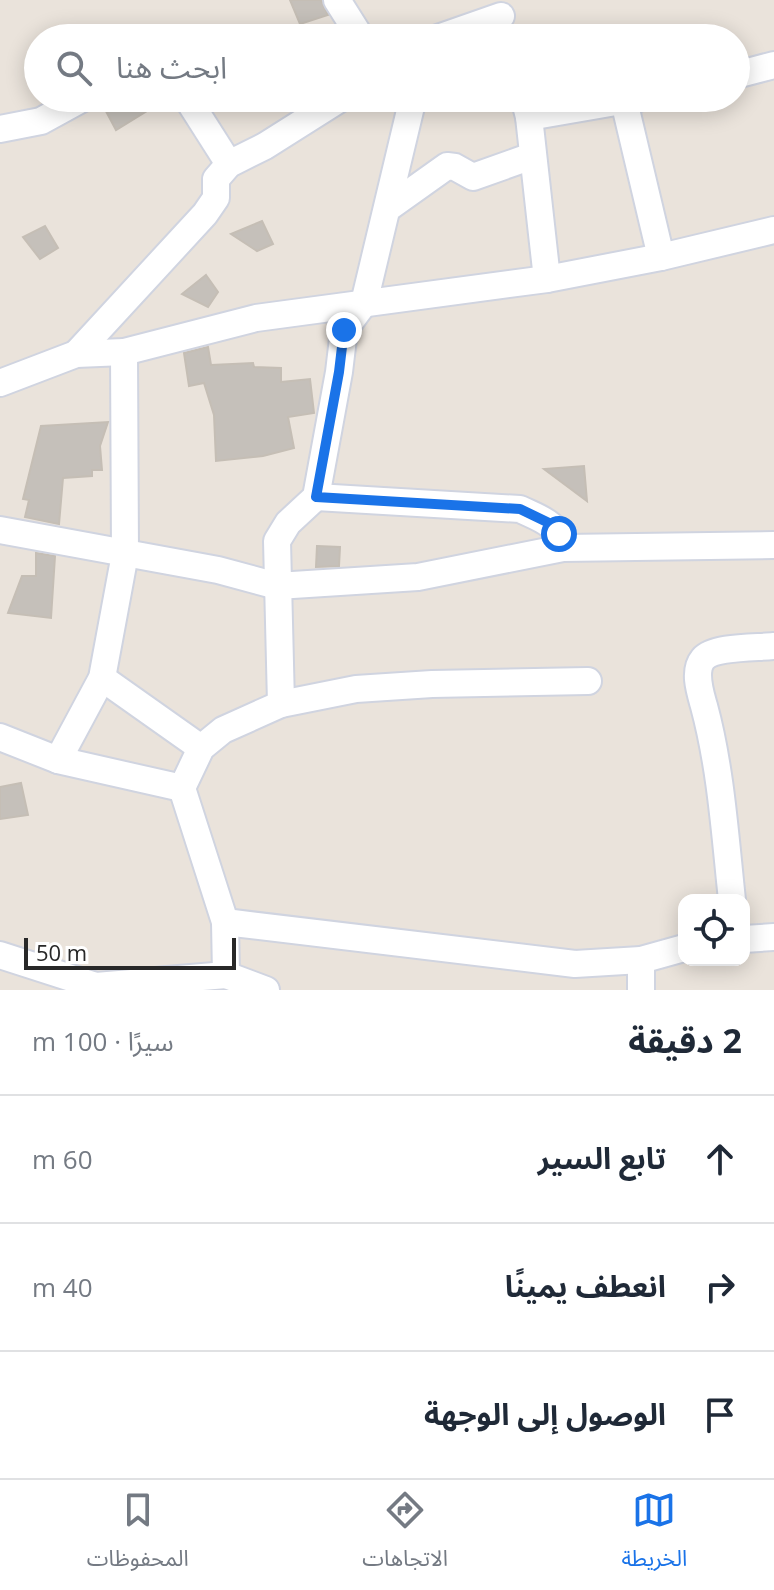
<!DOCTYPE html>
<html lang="ar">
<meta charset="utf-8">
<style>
body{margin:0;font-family:"Open Sans","Noto Sans Arabic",sans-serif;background:#f6f6f7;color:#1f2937;direction:rtl}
.controls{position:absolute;right:24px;bottom:24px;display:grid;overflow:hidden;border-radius:16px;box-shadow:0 4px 20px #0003}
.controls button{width:72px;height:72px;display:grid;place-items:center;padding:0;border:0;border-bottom:2px solid #e0e1e3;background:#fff;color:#1f2937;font:40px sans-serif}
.scale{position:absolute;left:24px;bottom:20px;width:212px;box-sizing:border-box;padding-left:8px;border:4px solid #282828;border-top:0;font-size:22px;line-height:28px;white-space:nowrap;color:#282828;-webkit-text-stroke:6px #fff;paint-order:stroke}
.stop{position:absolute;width:24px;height:24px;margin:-18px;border:6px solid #1a73e8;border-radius:50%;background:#fff}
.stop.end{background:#1a73e8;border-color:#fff;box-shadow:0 2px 8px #0008}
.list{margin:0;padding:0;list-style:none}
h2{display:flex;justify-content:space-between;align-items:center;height:104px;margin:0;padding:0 32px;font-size:34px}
h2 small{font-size:26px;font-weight:400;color:#747a83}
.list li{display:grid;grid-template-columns:52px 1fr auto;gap:24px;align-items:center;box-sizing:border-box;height:128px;padding:0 32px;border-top:2px solid #e0e1e3}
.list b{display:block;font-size:30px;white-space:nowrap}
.list em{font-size:26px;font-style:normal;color:#747a83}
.icon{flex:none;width:44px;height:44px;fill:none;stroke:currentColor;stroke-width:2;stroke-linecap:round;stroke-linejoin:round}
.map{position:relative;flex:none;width:774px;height:990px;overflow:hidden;direction:ltr}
.search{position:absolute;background:#fff;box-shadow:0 4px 20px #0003;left:24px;right:24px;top:24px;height:88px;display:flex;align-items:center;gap:20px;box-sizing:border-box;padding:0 28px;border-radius:44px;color:#747a83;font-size:30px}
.sheet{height:488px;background:#fff}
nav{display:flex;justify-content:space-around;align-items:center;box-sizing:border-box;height:112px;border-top:2px solid #e0e1e3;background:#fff;font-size:22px;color:#747a83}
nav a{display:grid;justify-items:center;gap:4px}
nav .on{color:#1a73e8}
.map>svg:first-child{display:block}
.building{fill:#c5c0ba;stroke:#c5beb5;stroke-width:2}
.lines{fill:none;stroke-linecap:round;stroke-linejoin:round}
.street-casing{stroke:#d0d4e0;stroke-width:30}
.street{stroke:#fff;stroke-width:26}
.route{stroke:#1a73e8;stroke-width:10}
</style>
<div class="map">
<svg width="774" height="990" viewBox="0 0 774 990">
<rect width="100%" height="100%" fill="#eae3db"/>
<g class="building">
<polygon points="290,0 321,0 328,15 300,24"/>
<polygon points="99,98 168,98 116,130"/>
<polygon points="262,221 273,244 257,251 231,234"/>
<polygon points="45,226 58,248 40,259 23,237"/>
<polygon points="206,275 218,292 208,307 182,294"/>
<polygon points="208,347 211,365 253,363 254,367 281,368 281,382 310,379 314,413 288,417 294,448 263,456 216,461 214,415 204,383 189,386 184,353"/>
<polygon points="108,422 100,446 102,470 92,470 92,476 63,478 59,524 25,517 29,500 23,499 41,426"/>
<polygon points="584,466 587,501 544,469"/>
<polygon points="317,546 340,547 339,566 316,567"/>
<polygon points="36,553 55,556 51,618 8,613 22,576 36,576"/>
<polygon points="21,783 28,815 0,819 0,787"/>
</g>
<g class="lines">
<g class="street-casing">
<g id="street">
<polyline points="337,0 361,38"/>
<polyline points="438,38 501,16"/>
<polyline points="736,75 774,65"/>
<polyline points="187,98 229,164"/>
<polyline points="524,98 529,117 547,279"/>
<polyline points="624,101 661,257"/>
<polyline points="529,117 639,98"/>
<polyline points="0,129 41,121 83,98"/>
<polyline points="388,208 447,166 455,167 473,177 532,156"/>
<polyline points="76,354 205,214 216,198 216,179 229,164 265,146 341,98"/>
<polyline points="0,383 76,354 124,352 256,318 547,279 661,257 774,230"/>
<path d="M316 497 520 509C543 520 556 522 563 548"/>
<polyline points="0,530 218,570 277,586 418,577 563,548 774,545"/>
<polyline points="102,678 201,748"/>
<polyline points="281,704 277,541 288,523 316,497 339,372 344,330 364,303 413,98"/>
<polyline points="0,737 58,760 182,788"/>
<polyline points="58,760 102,678 125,554 124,352"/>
<path d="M732 900C725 835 721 769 704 706 700 692 693 671 703 659 714 646 757 648 774 646"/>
<polyline points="225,922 575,964 641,960 684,948"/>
<polyline points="744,939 774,937"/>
<polyline points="0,955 96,986 226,975"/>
<polyline points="266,990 226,975 225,922 182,788 201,748 223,730 281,704 356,689 432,684 588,681"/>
<polyline points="641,990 641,960"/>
</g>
</g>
<use href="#street" class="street"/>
</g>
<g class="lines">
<polyline class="route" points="344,330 339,372 316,497 520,509 549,523 559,534"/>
</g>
</svg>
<div class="controls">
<button><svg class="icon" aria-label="locate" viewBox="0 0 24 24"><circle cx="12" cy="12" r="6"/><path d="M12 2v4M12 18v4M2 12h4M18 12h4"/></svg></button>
</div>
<div class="scale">50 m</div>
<div class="stop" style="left:559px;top:534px"></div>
<div class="stop end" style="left:344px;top:330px"></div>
<div class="search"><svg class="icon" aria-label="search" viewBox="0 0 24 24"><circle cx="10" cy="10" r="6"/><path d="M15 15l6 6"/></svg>ابحث هنا</div>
</div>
<section class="sheet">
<h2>2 دقيقة<small>سيرًا · 100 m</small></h2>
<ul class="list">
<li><svg class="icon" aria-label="ahead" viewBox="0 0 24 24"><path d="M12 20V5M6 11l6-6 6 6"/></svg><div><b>تابع السير</b></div><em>60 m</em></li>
<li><svg class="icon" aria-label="right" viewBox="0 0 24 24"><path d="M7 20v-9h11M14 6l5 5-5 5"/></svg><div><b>انعطف يمينًا</b></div><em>40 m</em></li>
<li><svg class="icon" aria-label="arrive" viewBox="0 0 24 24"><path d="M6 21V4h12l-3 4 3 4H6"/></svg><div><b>الوصول إلى الوجهة</b></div></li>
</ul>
</section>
<nav>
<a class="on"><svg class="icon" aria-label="map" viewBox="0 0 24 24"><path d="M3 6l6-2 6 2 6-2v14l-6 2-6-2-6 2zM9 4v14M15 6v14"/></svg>الخريطة</a>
<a><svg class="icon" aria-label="directions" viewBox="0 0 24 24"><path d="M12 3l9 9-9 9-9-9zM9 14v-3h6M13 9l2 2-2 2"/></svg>الاتجاهات</a>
<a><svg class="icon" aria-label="saved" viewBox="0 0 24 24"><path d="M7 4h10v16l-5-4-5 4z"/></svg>المحفوظات</a>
</nav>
